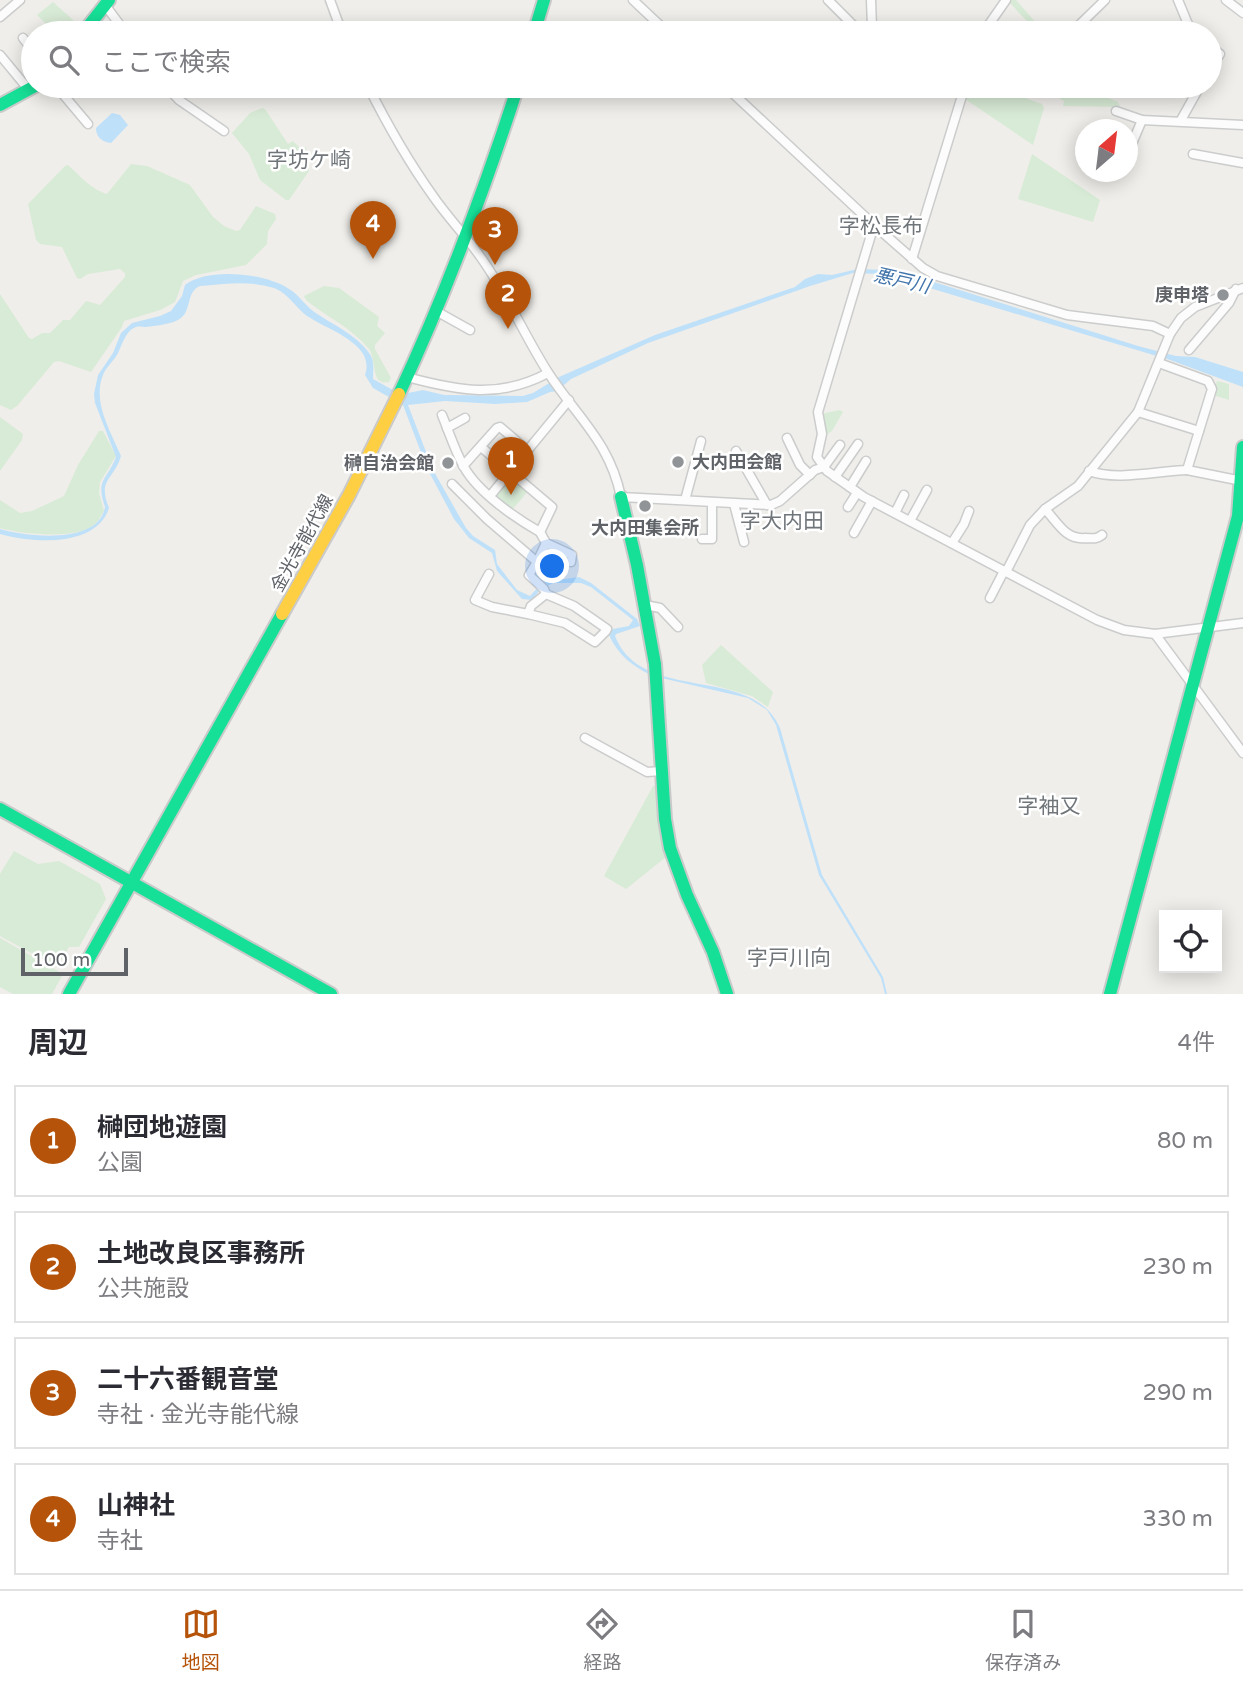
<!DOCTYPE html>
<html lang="ja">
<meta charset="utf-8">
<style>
body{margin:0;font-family:"Varela Round","Noto Sans JP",sans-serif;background:#f7f7f7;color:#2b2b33}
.controls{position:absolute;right:21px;bottom:21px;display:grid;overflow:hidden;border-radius:0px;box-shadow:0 4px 18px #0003}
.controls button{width:63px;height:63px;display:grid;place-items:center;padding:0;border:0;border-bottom:2px solid #e1e1e2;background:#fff;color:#2b2b33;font:35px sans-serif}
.compass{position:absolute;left:1075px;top:119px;width:63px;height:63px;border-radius:50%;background:#fff;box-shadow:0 4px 18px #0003;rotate:28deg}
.scale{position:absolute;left:21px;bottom:18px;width:107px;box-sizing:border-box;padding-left:7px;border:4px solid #5f6368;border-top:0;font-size:19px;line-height:24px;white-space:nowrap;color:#5f6368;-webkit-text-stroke:5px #fff;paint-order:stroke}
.you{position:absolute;left:553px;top:567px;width:24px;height:24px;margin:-18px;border:5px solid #fff;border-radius:50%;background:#1a73e8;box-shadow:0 0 0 10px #1a73e833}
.badge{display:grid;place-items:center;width:46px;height:46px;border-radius:50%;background:#b45309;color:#fff;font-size:23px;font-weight:700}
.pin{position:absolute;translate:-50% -58px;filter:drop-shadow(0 2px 4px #0008)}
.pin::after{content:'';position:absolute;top:37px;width:24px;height:21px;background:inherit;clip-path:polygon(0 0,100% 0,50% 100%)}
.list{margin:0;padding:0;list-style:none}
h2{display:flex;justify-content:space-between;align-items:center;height:91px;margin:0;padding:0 28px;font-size:30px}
h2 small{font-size:23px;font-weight:400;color:#7c7c81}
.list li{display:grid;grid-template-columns:46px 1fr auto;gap:21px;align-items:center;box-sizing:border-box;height:112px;margin:0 14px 14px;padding:0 14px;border:2px solid #e1e1e2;border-radius:0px}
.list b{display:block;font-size:26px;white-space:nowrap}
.list p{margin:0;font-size:23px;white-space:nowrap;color:#7c7c81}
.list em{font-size:23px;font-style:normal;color:#7c7c81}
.icon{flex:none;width:38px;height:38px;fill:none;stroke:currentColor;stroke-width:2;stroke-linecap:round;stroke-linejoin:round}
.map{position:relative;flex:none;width:1243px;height:994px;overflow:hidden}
.search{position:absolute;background:#fff;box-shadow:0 4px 18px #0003;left:21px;right:21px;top:21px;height:77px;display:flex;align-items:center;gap:18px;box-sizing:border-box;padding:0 24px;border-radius:38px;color:#7c7c81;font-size:26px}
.sheet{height:595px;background:#fff}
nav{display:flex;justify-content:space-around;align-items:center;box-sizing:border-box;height:98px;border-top:2px solid #e1e1e2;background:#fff;font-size:19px;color:#7c7c81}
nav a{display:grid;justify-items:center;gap:4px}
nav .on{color:#b45309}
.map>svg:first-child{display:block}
.green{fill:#d8ebd6}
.water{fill:#bfe0f9}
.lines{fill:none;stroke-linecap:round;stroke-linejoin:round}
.street-casing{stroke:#cbcccc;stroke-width:11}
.fast-casing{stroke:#cacacb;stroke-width:16}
.slow-casing{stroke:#cacacb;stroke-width:16}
.street{stroke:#fdfcfc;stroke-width:8}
.fast{stroke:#16e098;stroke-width:12}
.slow{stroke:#ffcf43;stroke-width:12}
.poi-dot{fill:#919496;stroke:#fff;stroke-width:2.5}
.labels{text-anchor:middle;stroke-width:5;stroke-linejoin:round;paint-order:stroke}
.poi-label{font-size:18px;font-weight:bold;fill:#5f6368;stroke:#fff;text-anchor:end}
.street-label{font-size:18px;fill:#5f6368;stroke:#fff}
.water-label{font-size:19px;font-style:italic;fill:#4174aa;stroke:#fff}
.quarter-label{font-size:21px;fill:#70757a;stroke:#fff}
</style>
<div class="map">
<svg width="1243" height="994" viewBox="0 0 1243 994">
<rect width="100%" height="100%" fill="#efeeea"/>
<g class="green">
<polygon points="1012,0 1016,0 1045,33 1038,33 1009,2"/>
<polygon points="53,2 83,29 77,33 65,25 55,33 37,15"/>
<polygon points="968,86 991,86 1042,104 1044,108 1033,145 965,99"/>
<polygon points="1050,86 1100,86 1101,95 1118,102 1120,107 1063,106 1064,101 1047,91"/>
<polygon points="262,108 265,109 288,144 293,141 300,148 306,147 309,171 289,200 286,200 260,180 249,154 232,133 250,113"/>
<polygon points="1032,154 1100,200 1093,222 1018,199"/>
<path d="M131 164 147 166 190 185 213 217 224 226 236 231 240 230 256 206 275 214 276 219 268 231 267 244 246 265 196 275 183 281 175 302 160 310 124 321 122 327 91 372 59 361 54 362 17 406 11 410 0 405V294L29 338 32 339 42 333H50L63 320H70L86 301 100 305 125 277V273L120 269 88 274 80 279 77 278 62 247 40 244 36 240 28 204 65 166 68 165C80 176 92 190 107 194Z"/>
<path d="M324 286 339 288 379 317 377 326 385 333 375 345V349L391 378 389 382C370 386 377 360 369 349 352 328 327 317 306 300L304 296Z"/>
<polygon points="1217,381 1229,384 1229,400 1213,395"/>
<polygon points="840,410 843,412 832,431 826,435 821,414"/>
<polygon points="0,417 23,434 22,440 0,471"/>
<path d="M99 431H103L116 456 100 482 99 493 104 511C101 516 98 522 94 525 76 540 21 534 0 528V500L20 513 32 511 64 496 78 465Z"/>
<polygon points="510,477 529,490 512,510 496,499 497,492"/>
<polygon points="721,645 773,692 768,707 752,696 706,683 702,665"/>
<polygon points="653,786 657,786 658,814 666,857 626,889 604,876"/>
<polygon points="14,851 38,864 59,861 100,884 106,899 79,947 69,947 57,967 0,936 0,874"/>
<polygon points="0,938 63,974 52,994 13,994 0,987"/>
</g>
<g class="water">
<path d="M112 113 120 115 128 125 111 143C102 142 96 137 96 128Z"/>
<path d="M858 269 885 270 934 282 1138 346 1176 356 1195 357 1243 372V387L1170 360 933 289 882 274 853 273 810 286 648 343 571 379 557 391 550 392 527 402 495 404 445 401 408 405 433 470 466 528 473 536 495 550 497 564 517 590 530 596 543 582 579 577 591 583 637 619 640 626 616 634 615 636C642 705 752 663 780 728L822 875 883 977 887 994H885L881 978 819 875 776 725 767 710 748 698 653 676C633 667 618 655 609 635L613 629 629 626 633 620 591 587 581 583H553L540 590 532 600 522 599 497 571 492 553 469 538 454 519 427 468 403 405 373 388 365 375C376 344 328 330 307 316 295 307 288 293 274 288 249 280 225 284 200 286 185 292 193 312 178 320 170 324 155 326 146 327 143 327 139 326 136 327 126 330 122 345 118 353 114 361 106 367 103 375 92 402 111 432 121 456 114 480 97 479 109 508 96 548 32 543 0 534V529C27 537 99 545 105 507 95 479 108 479 116 457L95 403 94 394 98 375 113 353 121 333 132 323 160 316 171 311 182 296 185 285C208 267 265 273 289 289 298 294 304 304 313 311 331 324 356 334 369 353 375 360 373 370 373 379L391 389 408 393 423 390 444 395 523 396 533 393 559 377 655 335 795 287 805 279 818 274 832 275Z"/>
</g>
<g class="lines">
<g class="street-casing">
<g id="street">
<polyline points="330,0 342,33"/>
<polyline points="633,0 668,33"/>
<polyline points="828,0 853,25 866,33"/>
<polyline points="871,0 872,27 879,33"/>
<polyline points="1178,0 1190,29 1194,33"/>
<polyline points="1226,0 1243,13"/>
<polyline points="105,5 126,33"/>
<polyline points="0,17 20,0"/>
<polyline points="159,33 162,31"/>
<polyline points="983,33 1006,0"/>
<polyline points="1071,33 1105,0"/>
<polyline points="23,38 33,51"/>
<polyline points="1210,46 1220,54 1210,69"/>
<polyline points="0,55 29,90"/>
<polyline points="56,86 88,124"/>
<polyline points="166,86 179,100 224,131"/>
<path d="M368 86C387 124 408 161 433 196 448 218 467 237 482 259 508 296 525 337 549 374 578 418 610 443 621 497L771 505 780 501 815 470 824 467 840 445"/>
<polyline points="725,86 874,225 923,268 937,276 1067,315 1153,326 1170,334"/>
<polyline points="1116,111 1142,120 1243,125"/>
<polyline points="1181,120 1200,86"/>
<polyline points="1128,153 1142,120"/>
<polyline points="1193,154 1243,163"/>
<polyline points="874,225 818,412 822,434 817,457 827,471 864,497 1097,620 1124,630 1155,634 1243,623"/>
<polyline points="912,259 965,86"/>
<polyline points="436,311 470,330"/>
<polyline points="1189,350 1229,303 1236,289"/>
<path d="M407 377C459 391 499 399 548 373"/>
<polyline points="1138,412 1199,431"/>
<path d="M442 415C449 432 455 451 464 467 478 492 515 518 540 532L552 507 481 447"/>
<polyline points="447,428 465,418"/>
<polyline points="787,438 800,465 810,475"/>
<polyline points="736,451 767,505"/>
<polyline points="463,466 497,428 500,427 528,451"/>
<polyline points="1187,470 1242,481"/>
<path d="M1089 471C1116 481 1157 471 1187 470L1212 389 1208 381 1159 363"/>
<polyline points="835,477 858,444"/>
<polyline points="452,484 487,519 537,562 546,543"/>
<polyline points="850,487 866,461"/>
<polyline points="490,496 569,400"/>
<polyline points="685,500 701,441"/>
<polyline points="734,504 744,542"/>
<polyline points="848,507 857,493"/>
<path d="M1045 509C1058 523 1066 540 1085 538 1093 538 1095 540 1102 535"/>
<polyline points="895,513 904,495"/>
<polyline points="910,521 927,490"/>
<polyline points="540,532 546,543 572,555 571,562"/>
<polyline points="854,533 872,501"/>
<polyline points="702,539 712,539 712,502"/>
<polyline points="952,543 964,524 969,511"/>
<polyline points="1006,572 1030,525 1045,509 1078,486 1138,412 1170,334 1181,318 1195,307 1243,288"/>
<polyline points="489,574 475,600 492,607 528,614 531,606 546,594 544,589 529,575 537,562"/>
<polyline points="990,598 1004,571"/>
<polyline points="645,605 660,608 678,627"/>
<polyline points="528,614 565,623 595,642 606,631 607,629 574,606 546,594"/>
<polyline points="1155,634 1243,753"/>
<polyline points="585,738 647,772 662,771"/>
</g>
</g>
<g class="fast-casing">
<g id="fast">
<polyline points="83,33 109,0"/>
<polyline points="534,33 544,0"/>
<polyline points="0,105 35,86"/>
<path d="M399 394C446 294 484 191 518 86"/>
<polyline points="621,497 637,565 655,664 665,819 670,848 687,895 713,952 727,994"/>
<polyline points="0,809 331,994"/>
<polyline points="69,994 282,614"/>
<polyline points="1110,994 1238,516 1243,447"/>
</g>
</g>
<g class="slow-casing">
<polyline id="slow" points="282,614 349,495 399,394"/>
</g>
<use href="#street" class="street"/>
<use href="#fast" class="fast"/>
<use href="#slow" class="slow"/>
</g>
<g class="poi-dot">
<circle cx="1223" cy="295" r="7"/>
<circle cx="678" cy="462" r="7"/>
<circle cx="448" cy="463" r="7"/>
<circle cx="645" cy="506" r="7"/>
</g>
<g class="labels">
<g class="poi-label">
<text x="1209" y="301">庚申塔</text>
<text x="692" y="468" text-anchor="start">大内田会館</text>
<text x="434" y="469">榊自治会館</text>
<text x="645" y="534" text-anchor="middle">大内田集会所</text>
</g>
<g class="street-label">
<text transform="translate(302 543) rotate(-61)" y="6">金光寺能代線</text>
</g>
<g class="water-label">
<text transform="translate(902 280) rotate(13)" y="7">悪戸川</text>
</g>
<g class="quarter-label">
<text x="309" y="167">字坊ケ崎</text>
<text x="881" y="233">字松長布</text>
<text x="782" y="528">字大内田</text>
<text x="1049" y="813">字袖又</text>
<text x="789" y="965">字戸川向</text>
</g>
</g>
</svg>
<div class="controls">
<button><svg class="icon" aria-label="locate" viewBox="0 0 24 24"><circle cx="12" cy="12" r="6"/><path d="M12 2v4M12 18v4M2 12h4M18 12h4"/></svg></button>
</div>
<svg class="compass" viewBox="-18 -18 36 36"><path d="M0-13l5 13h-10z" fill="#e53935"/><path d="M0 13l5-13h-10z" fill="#7c7c81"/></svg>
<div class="scale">100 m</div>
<div class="you"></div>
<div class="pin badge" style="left:511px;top:495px">1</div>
<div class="pin badge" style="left:508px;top:329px">2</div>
<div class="pin badge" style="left:495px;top:265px">3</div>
<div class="pin badge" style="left:373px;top:259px">4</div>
<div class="search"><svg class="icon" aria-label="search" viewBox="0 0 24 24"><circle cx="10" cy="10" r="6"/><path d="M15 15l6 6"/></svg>ここで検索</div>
</div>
<section class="sheet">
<h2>周辺<small>4件</small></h2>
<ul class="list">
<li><span class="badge">1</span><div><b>榊団地遊園</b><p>公園</p></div><em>80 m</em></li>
<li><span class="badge">2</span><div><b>土地改良区事務所</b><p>公共施設</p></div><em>230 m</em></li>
<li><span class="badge">3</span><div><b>二十六番観音堂</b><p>寺社 · 金光寺能代線</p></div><em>290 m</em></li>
<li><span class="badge">4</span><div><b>山神社</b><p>寺社</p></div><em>330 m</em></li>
</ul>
</section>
<nav>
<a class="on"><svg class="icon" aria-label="map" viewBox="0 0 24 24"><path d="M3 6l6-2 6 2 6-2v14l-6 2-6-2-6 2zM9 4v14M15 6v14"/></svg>地図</a>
<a><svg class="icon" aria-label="directions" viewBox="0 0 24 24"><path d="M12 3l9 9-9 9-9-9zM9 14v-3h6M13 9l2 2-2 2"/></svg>経路</a>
<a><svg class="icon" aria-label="saved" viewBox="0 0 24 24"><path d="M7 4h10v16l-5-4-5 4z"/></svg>保存済み</a>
</nav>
